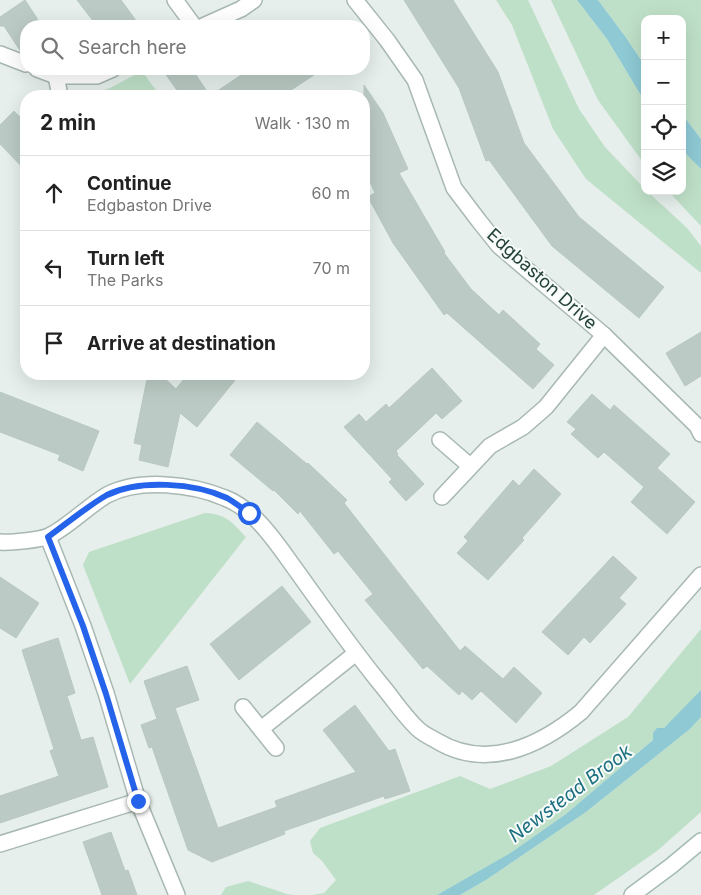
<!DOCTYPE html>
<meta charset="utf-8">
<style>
body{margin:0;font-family:Inter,sans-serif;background:#f2f2f2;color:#222}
.controls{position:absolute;right:15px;top:15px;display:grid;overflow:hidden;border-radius:10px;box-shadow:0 5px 20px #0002}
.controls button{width:45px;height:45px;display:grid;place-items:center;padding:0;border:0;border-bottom:1px solid #e0e0e0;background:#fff;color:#222;font:25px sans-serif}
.stop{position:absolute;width:15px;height:15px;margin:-11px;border:4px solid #2563eb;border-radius:50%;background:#fff}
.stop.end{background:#2563eb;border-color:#fff;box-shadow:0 1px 5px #0008}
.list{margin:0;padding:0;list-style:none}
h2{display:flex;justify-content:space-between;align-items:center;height:65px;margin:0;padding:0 20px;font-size:21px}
h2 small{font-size:16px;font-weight:400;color:#767676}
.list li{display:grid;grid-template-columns:32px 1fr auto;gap:15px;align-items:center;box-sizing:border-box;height:75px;padding:0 20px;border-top:1px solid #e0e0e0}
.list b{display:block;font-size:19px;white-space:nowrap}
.list p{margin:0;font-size:16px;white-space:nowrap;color:#767676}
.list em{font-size:16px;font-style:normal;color:#767676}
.icon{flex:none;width:28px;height:28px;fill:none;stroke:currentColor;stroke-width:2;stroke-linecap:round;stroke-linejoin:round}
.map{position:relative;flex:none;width:701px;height:895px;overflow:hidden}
.search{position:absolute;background:#fff;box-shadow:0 5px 20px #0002;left:20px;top:20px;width:350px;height:55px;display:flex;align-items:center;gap:12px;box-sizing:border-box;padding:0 18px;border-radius:20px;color:#767676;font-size:19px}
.panel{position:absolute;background:#fff;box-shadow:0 5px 20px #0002;left:20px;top:90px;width:350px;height:290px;border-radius:20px}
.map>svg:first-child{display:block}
.green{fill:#bfe0c8}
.water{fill:#8ec9d4}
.building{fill:#bbcac4;stroke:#b8c9c2}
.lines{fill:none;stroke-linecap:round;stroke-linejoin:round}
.minor-casing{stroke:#a8b8b2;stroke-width:18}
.secondary-casing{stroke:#a4bbb3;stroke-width:18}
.minor{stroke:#fff;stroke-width:15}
.secondary{stroke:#fff;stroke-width:15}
.route{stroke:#2563eb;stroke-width:6}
.labels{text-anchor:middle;stroke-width:4;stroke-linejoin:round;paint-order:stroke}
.street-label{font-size:18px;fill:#24423a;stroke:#f7fbf9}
.water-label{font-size:19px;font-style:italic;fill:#1c6f80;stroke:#f7fbf9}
</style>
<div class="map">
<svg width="701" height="895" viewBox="0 0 701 895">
<rect width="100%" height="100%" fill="#e6efeb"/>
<g class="green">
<polygon points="496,0 528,0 579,109 605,147 645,189 645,191 647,191 687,228 701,246 701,273 586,179 553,129 512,25"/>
<polygon points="551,0 577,0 607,39 645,102 645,165 598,100"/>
<polygon points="598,0 701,0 701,139 682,114 682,19 645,19 645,66 627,39"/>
<polygon points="142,71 160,96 88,96 110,88"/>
<polygon points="682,150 701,169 701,226 668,191 682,191"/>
<path d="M205 513C226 514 232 522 246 537L130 684 83 565 89 552Z"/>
<path d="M701 629V690C687 706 674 725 653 733V740L566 814 513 852 437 895H312L324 893 336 880 322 861 313 853 310 841 320 828 460 776 490 789 551 766 628 717Z"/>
<polygon points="701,717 701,812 657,851 594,895 460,895 486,880 586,812 690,729"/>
<polygon points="248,881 287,894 294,895 221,895 226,887"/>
</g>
<g class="water">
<polygon points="577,0 598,0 627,39 645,66 645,102 607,39"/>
<polygon points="682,114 701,139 701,169 682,150"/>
<polygon points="701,690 701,717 690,729 586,812 486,880 460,895 437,895 512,852 566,814 653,740 653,733 657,728 664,728"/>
</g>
<g class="building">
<polygon points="25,0 42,26 26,26 26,54 21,52 4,26 0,26 0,17"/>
<polygon points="77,0 121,0 140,26 97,26"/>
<polygon points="404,0 453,0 498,72 524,143 579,217 664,287 639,318 552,246 489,160 486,161 459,88"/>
<polygon points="162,69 192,69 210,96 250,69 323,69 282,96 181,96"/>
<polygon points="364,85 383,113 408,169 399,173 445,252 444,253 471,289 499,315 503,310 540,344 536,349 554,365 533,389 447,313 444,315 393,243 368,197 375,193 364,169"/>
<polygon points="14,111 26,123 26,171 0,144 0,125"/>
<polygon points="701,332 701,376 685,386 666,353"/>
<polygon points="432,368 462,401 442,419 436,413 396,451 398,454 397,455 424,484 406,501 389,482 392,479 344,427 359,414 366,422 386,404 389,408"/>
<polygon points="148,374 160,374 176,389 188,374 240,374 197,427 180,413 168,467 139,460 142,445 134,443"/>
<polygon points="0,392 99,431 83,471 58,460 60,455 0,432"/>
<polygon points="592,394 610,410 614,405 670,454 657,468 695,502 667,534 631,502 644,487 604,452 598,458 571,434 576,429 567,422"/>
<polygon points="257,422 307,464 308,463 347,500 344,503 460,651 465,646 503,679 514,667 542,693 516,723 481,691 472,700 462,691 459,695 427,666 423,669 365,600 373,594 338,551 334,554 300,511 298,514 274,490 273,491 230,455"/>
<polygon points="534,469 561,494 522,538 524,540 488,580 457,553 468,541 464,537 513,480 519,486"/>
<polygon points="613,556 637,578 619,598 626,604 590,643 584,637 568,655 542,632"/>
<polygon points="0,577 39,603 16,638 0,628"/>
<polygon points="282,586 311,622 239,680 210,644"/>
<polygon points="58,638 75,693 67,696 81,740 93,737 108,787 0,823 0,796 59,776 50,751 54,749 22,650"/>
<polygon points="187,666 199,700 175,708 218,828 277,807 275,801 356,772 323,730 355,705 389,751 395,749 410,791 385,799 384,796 284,831 285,834 212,862 188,850 152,747 149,748 141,725 157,719 144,681"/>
<polygon points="111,832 125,871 128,870 137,895 102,895 83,842"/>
</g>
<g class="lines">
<g class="minor-casing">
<g id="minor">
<polyline points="175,0 194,26"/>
<polyline points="355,0 387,40 415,80 454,188 479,221 499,246 604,335 697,426 701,434"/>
<polyline points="203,26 241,9 254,0"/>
<polyline points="0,54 26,64"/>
<polyline points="37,69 56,76 97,76 113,69"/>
<polyline points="56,76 60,96"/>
<polyline points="440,440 470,466"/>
<polyline points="442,497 490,446 523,427 546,407 604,335"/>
<polyline points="48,537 83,626 106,693 138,801 177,895"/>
<path d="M0 542C10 543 40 540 49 536 68 527 88 506 107 495 140 478 192 484 225 498 256 510 277 544 296 570 323 608 350 646 379 682 392 697 403 715 418 729 423 734 430 737 437 741 487 771 540 746 581 712L701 575"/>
<polyline points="243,707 276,748"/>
<polyline points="261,729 356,653"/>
<polyline points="0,844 138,801"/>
</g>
</g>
<g class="secondary-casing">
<polyline id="secondary" points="632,895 671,866 701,841"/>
</g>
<use href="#minor" class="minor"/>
<use href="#secondary" class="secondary"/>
</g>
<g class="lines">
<path class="route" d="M138 801 106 694 83 626 48 537C66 524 89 505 107 495 139 479 195 483 227 498 234 502 242 508 249 513"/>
</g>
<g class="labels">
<g class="street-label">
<text transform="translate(542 279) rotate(42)" y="6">Edgbaston Drive</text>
</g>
<g class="water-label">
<text transform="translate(570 793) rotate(-37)" y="7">Newstead Brook</text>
</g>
</g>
</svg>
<div class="controls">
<button>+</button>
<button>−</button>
<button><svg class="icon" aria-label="locate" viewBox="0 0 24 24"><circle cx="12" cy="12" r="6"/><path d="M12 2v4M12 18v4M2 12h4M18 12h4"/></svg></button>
<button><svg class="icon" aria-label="layers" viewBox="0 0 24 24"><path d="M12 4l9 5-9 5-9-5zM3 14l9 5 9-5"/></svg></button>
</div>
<div class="stop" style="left:249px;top:513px"></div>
<div class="stop end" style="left:138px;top:801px"></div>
<div class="search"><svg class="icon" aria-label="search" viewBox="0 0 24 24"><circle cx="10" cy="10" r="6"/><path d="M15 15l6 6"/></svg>Search here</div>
<section class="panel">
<h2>2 min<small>Walk · 130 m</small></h2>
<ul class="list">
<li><svg class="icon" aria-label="ahead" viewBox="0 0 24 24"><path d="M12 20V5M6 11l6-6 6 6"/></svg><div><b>Continue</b><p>Edgbaston Drive</p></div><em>60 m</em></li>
<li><svg class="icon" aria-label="left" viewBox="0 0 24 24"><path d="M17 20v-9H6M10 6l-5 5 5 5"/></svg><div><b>Turn left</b><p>The Parks</p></div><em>70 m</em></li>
<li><svg class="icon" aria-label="arrive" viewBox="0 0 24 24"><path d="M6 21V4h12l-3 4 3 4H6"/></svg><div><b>Arrive at destination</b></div></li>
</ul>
</section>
</div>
